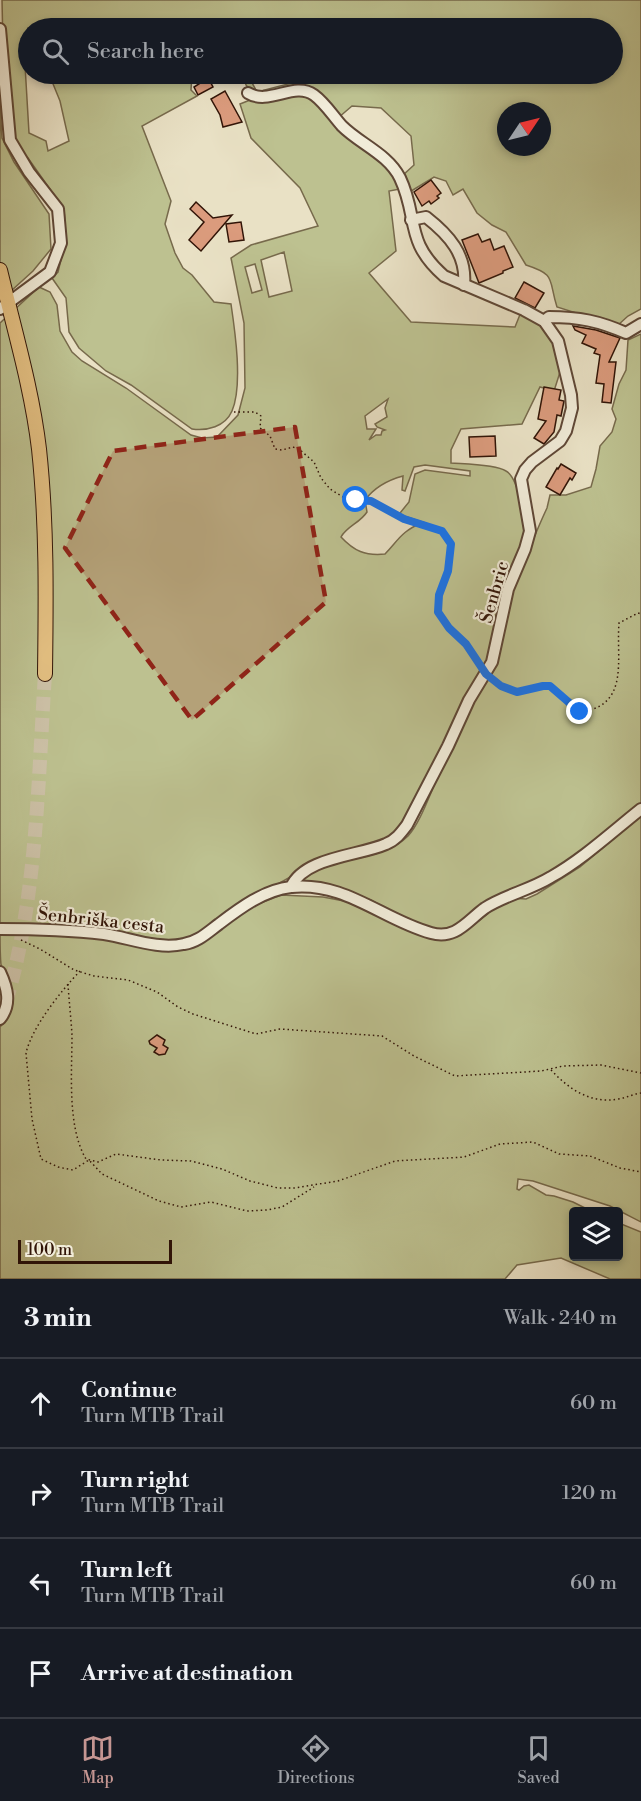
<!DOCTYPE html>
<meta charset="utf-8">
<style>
body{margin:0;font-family:"Libre Bodoni",serif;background:#20242c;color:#f1f3f6}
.controls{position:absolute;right:18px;bottom:18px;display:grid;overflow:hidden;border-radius:6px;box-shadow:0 3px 9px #0003}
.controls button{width:54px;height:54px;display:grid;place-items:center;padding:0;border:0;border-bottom:2px solid #363941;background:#171b24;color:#f1f3f6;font:30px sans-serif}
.compass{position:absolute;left:497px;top:102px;width:54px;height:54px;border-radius:50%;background:#171b24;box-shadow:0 3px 9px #0003;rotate:55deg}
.scale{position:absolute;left:18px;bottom:15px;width:154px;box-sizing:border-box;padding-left:6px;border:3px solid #311407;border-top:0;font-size:16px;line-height:21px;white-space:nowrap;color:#311407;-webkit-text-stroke:4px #f1ecd9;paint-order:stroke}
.stop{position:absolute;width:18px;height:18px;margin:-14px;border:4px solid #1a73e8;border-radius:50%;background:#fff}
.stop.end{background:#1a73e8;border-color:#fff;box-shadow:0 2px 6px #0008}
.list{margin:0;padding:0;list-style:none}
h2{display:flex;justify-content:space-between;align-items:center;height:78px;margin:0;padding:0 24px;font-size:26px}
h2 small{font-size:20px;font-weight:400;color:#9ea1a6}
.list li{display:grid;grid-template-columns:39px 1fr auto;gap:18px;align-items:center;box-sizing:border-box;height:90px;padding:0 24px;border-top:2px solid #363941}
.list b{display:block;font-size:22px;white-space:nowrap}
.list p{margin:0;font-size:20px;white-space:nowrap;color:#9ea1a6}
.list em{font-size:20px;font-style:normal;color:#9ea1a6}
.icon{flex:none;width:33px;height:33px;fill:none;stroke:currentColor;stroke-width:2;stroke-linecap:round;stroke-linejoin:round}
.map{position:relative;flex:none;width:641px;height:1279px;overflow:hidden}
.search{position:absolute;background:#171b24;box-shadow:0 3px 9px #0003;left:18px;right:18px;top:18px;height:66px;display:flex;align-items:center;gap:15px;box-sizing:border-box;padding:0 21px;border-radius:33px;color:#9ea1a6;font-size:22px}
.sheet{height:438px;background:#171b24}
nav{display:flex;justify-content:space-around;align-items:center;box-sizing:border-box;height:84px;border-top:2px solid #363941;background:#171b24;font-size:16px;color:#9ea1a6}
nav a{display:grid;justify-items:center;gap:3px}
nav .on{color:#c59692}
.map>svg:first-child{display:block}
.green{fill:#bdc190;stroke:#776a4c;stroke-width:1.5;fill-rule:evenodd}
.building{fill:#db9b7d;stroke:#311407;stroke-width:1.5}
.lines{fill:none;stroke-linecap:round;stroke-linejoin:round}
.major-tunnel{stroke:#cdc2a8;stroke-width:14;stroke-dasharray:14 7;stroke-linecap:butt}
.minor-casing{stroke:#5f4736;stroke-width:14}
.major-casing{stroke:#311407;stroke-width:16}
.path{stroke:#311407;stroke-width:1.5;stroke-dasharray:1.5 3;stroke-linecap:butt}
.minor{stroke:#f1ecd9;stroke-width:10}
.major{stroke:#e4c082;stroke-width:14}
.route{stroke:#1a73e8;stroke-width:8}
.marked{fill:#8f2418;fill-opacity:0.2;stroke:#8f2418;stroke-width:4.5;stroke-dasharray:12 8;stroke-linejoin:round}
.labels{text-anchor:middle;stroke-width:4.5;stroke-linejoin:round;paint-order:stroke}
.street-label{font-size:18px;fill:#311407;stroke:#f1ecd9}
</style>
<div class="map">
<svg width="641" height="1279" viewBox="0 0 641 1279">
<rect width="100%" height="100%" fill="#e9e1c5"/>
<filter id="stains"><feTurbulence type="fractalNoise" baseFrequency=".00333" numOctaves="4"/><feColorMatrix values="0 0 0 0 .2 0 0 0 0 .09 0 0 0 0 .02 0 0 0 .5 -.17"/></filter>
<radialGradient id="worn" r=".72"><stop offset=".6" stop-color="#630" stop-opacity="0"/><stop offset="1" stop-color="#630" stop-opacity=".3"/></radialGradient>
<g class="green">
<path d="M2 0H641V309L628 316 617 326 557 307C548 279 557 275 526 265L506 232 492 225 477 213 463 189 453 195 446 181 434 177 408 193 402 176 414 165 411 136 381 108 352 106 338 118 318 93H252L246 85 242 74H271L250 79 257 92 292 83 291 74H612V28H28V63L25 65 29 133 46 141 48 151 69 141 60 101 49 74H192L191 90 197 96 142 126 171 201 165 224 175 253 183 268 192 275 214 302 231 304C235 331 243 385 232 411 225 427 207 431 192 429L131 385 106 371 79 348 69 332 66 298 52 278 58 272 66 239 64 209 28 158 5 140ZM506 111H542V147H506Z"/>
<path d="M304 94 310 95 389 167 400 189 389 191 396 251 369 273 411 322 515 327 521 312 538 321 555 344 561 369 554 391 540 387 522 424 461 429 451 450V463C464 464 495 464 506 471 519 478 526 523 525 537L493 651 400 831 391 838 317 862 244 903 199 935 164 942 0 924V323L39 287 50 292 57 305 60 331 72 352 82 361 126 388 191 435 202 438 217 437 238 415 245 388 244 323 231 258 251 245 318 226 300 188 251 138 240 104 250 100 262 101ZM284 252 292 291 269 297 261 260ZM255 264 262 290 252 293 245 267ZM388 399 385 408 387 417 375 424 377 427 385 430 382 431 381 435H376L369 440 376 429H367L365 416ZM425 465 470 471V476L425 470 415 474 409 502 400 513 401 515 423 522C401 532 400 538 385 554 365 556 354 551 341 537 347 526 360 523 367 512L365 500C374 488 388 480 403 476L402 490 405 491 414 467Z"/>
<polygon points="0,106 2,138 14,162 49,214 51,249 33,271 0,301"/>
<path d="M641 334V804L576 861 517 891 456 928 439 929 417 925 371 900 303 880C331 854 380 864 408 836 420 823 429 796 437 779 481 691 506 596 547 508L550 495H566L591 487 596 469 600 446 612 432 616 419 612 409 619 384 626 370 628 340Z"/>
<path d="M641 816V1222L610 1206 533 1181 518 1179 517 1189 519 1190 524 1186 529 1185 546 1195 554 1196 573 1202 591 1211 574 1212V1256H618L619 1223 641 1232V1279H610L561 1258 517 1265 505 1279H0V1027C23 1006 6 988 1 965 0 955 0 942 0 931H49L180 949 248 908 281 895 323 897 365 905 412 932 431 938 446 939 459 934 471 927 500 904 510 898 526 899 537 894 580 867Z"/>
</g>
<g class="building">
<polygon points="198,74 206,74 213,87 198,95 194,87 202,82"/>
<polygon points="225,91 242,122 223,127 220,115 211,99"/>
<polygon points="431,180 441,193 437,196 439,198 431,204 429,201 422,206 414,192"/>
<polygon points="196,202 213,218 232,215 201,251 189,240 204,222 190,209"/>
<polygon points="241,222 244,240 229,242 226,224"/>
<polygon points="478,234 482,242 490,239 494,250 504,246 513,267 503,271 503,273 479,283 462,240"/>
<polygon points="524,282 544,293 535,308 515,298"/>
<polygon points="573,326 596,330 620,338 609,362 616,362 611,403 602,402 604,384 596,383 600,355 594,353 596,349 582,343 586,335 575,330"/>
<polygon points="544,387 561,390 559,400 564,401 561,416 557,415 554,432 544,444 534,438 546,421 538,419"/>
<polygon points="495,436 496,456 470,457 469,437"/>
<polygon points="561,464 576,473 572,480 570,478 560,495 546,487 557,468 558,469"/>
<polygon points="157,1035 165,1040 163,1045 168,1048 165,1054 159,1055 154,1052 157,1048 150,1044 149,1041"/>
</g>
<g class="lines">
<path class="major-tunnel" d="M6 1002C37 899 38 780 45 674"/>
<g class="minor-casing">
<g id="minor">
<polyline points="0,29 10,140 29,172 58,209 61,243 50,272 0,309"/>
<path d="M248 93C269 106 294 81 314 95 325 103 333 116 342 126 360 144 388 154 400 178 419 218 404 241 444 276L524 310 544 321 558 341 571 395 572 408 566 431 560 441 532 462 525 470 521 479 530 531 525 549 508 589 492 662 469 700 448 746 407 825C401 833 396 840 386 844 359 856 304 857 291 887"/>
<path d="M411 220 426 217C449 235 467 255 464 285"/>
<path d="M544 321 549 317C579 317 599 321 626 333L641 324"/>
<path d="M0 929C35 929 69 930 104 934 130 938 158 950 184 944 198 942 208 932 219 924 240 908 264 890 291 887 345 881 383 920 431 933 456 940 467 921 485 908 505 895 530 890 551 877 583 859 612 832 641 809"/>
<path d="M0 972C7 987 12 1004 0 1019"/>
</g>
</g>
<g class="major-casing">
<path id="major" d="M0 270C14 329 32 389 39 449 47 524 46 599 45 674"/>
</g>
<g class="path">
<path d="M234 412H255L261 416 260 428 270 436 275 449 282 450 293 447 300 450 314 462 321 478 330 489 343 497 371 501 404 519 442 531 451 544C450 553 450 563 448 572 445 584 434 599 439 612 444 627 470 647 480 664"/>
<path d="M495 681C522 703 538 679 552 687 562 693 571 705 580 712 630 706 616 660 619 623L638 613 641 614"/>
<polyline points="21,940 40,949 74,970 94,976 128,980 157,992 178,1007 193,1014 256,1034 280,1029 382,1036 414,1056 455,1076 541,1071 563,1066 601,1065 641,1073"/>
<path d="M80 971C61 991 32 1027 26 1053L32 1119 41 1159 58 1167 73 1170 89 1160 102 1174 159 1201 181 1207 211 1202 247 1211 267 1210 282 1207 314 1187"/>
<path d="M68 984C69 1001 71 1018 72 1035 72 1072 67 1127 86 1159L98 1162 116 1154 161 1160 191 1161 222 1169 250 1181 278 1188H294L338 1181 395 1161 464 1157 500 1144 533 1142 559 1154 590 1156 620 1168 641 1172"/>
<path d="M551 1070C569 1089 590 1104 618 1099 626 1098 633 1094 641 1093"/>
</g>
<use href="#minor" class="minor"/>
<use href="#major" class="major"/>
</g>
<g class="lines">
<polyline class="route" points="356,500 371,501 404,519 442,531 451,544 448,571 439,595 438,612 449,628 466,644 486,674 501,686 517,692 543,686 550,686 580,712"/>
</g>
<path class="marked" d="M295 427 326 602 192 720 65 548 113 451Z"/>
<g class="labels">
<g class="street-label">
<text transform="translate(494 592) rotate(-74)" y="6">Šenbric</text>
<text transform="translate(101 920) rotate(6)" y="6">Šenbriška cesta</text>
</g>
</g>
<rect width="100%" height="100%" filter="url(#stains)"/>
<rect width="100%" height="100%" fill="url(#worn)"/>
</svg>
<div class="controls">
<button><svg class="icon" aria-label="layers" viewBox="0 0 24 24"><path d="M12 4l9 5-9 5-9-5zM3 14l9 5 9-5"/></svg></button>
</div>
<svg class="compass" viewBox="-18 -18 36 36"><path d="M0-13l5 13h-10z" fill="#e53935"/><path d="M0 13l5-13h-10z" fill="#9ea1a6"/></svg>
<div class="scale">100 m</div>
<div class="stop" style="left:356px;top:500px"></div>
<div class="stop end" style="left:580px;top:712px"></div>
<div class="search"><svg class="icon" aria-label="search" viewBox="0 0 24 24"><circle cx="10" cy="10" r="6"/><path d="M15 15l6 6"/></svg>Search here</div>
</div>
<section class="sheet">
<h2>3 min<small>Walk · 240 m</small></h2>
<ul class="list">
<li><svg class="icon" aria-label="ahead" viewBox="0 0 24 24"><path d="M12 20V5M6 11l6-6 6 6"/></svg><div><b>Continue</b><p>Turn MTB Trail</p></div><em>60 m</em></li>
<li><svg class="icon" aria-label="right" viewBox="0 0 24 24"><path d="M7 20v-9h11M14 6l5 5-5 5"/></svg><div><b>Turn right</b><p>Turn MTB Trail</p></div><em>120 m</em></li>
<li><svg class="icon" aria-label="left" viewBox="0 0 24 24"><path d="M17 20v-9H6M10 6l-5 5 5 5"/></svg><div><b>Turn left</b><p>Turn MTB Trail</p></div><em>60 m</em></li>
<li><svg class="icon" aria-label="arrive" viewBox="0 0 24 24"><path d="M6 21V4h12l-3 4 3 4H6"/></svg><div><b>Arrive at destination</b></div></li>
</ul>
</section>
<nav>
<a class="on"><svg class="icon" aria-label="map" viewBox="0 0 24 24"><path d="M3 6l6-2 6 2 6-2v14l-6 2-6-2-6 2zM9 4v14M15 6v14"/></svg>Map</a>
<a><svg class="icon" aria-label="directions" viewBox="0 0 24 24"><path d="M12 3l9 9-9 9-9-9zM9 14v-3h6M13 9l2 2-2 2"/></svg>Directions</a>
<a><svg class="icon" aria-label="saved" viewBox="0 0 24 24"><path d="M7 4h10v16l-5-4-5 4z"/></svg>Saved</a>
</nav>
